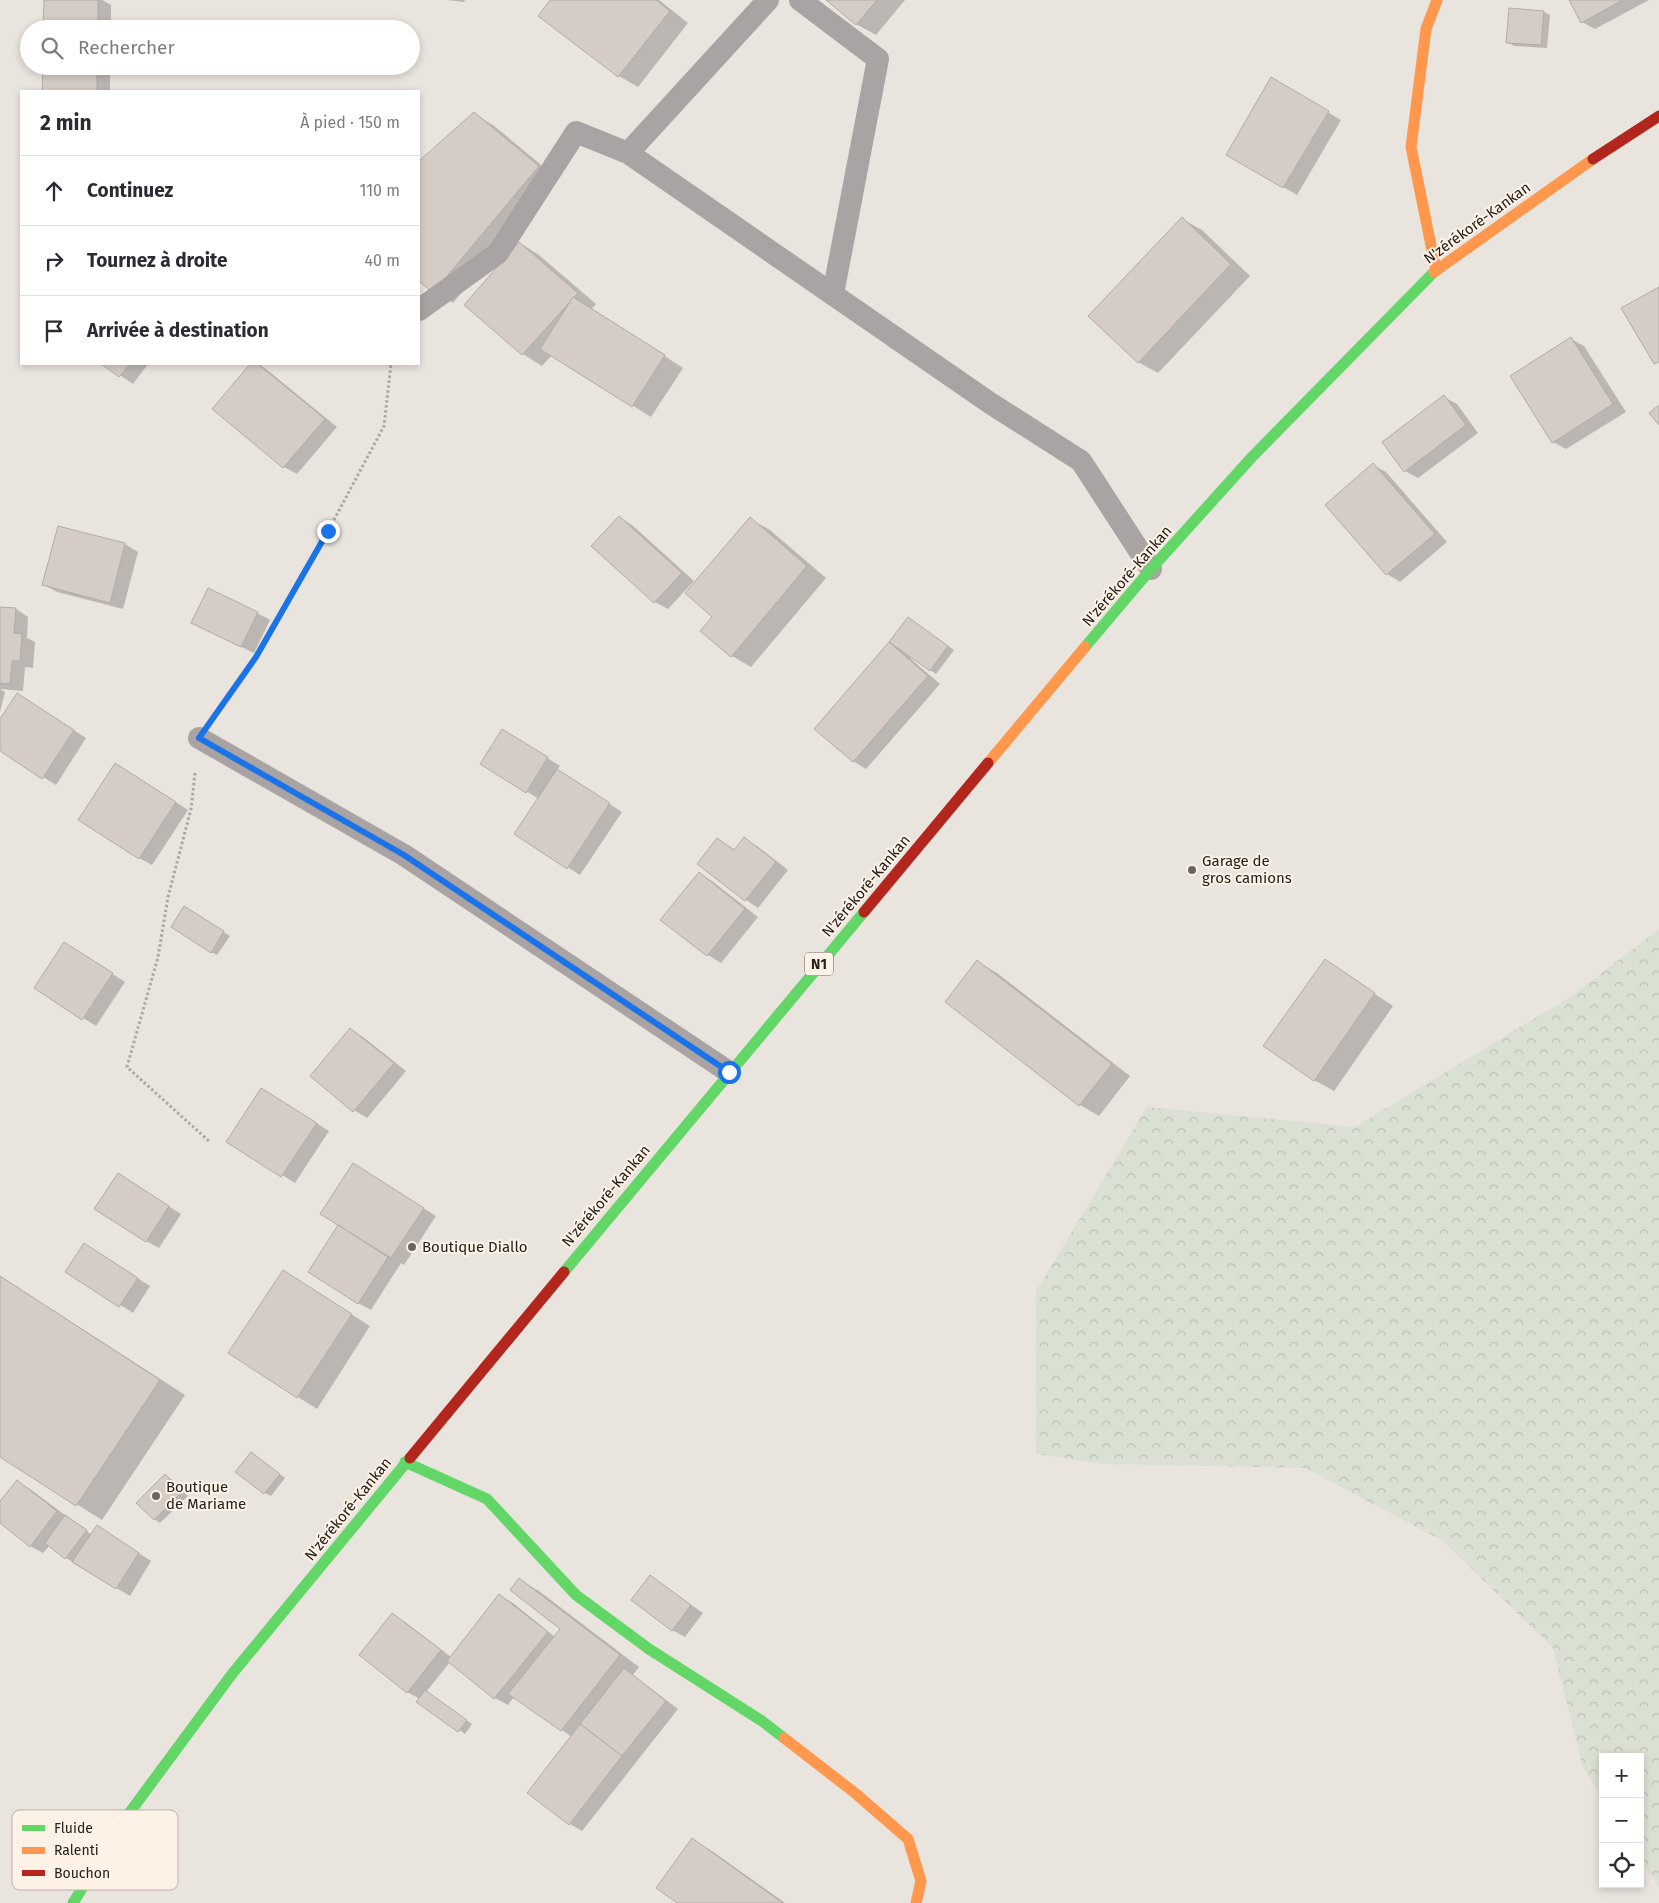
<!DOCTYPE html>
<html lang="fr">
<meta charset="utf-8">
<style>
body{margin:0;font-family:"Fira Sans",sans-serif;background:#f2f2f3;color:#2b2b33}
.controls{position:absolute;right:15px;bottom:15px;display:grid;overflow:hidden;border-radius:0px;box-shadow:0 2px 8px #0003}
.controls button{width:45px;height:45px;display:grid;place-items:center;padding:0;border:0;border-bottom:1px solid #e1e1e2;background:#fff;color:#2b2b33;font:25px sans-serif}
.stop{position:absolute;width:15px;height:15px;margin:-11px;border:4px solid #1a73e8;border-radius:50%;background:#fff}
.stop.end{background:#1a73e8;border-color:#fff;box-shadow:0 1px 5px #0008}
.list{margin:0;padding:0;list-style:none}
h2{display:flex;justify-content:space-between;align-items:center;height:65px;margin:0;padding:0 20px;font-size:21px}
h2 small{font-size:16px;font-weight:400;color:#7c7c81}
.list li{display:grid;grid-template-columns:32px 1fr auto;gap:15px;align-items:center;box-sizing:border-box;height:70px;padding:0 20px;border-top:1px solid #e1e1e2}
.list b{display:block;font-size:19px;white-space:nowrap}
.list em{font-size:16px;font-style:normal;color:#7c7c81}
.icon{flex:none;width:28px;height:28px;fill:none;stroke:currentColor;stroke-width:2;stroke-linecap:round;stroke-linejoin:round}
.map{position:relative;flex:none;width:1659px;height:1903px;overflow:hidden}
.search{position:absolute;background:#fff;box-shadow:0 2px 8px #0003;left:20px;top:20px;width:400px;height:55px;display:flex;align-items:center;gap:12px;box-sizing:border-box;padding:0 18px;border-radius:28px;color:#7c7c81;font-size:19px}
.panel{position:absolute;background:#fff;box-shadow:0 2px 8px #0003;left:20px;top:90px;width:400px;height:275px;border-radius:0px}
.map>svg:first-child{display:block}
.forest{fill:url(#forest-crowns)}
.shadow{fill:#0003}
.building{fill:#d5ccc5;stroke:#b1aca8}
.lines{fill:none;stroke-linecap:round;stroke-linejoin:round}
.path{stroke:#aca7a5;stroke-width:3;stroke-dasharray:2.5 2.5;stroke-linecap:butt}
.lane{stroke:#a9a4a3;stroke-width:22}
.fast{stroke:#63d668;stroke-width:11}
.slow{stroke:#ff974d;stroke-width:11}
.jam{stroke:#b3261e;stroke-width:11}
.route{stroke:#1a73e8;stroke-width:6}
.poi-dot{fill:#6a6560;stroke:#fef1e6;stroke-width:2}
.labels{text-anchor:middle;stroke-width:4;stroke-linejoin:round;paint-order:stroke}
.shield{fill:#fef1e6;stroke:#665f59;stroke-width:1}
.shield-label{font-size:14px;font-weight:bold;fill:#25211c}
.street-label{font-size:15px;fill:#25211c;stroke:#fef1e6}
.poi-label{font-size:15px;fill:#25211c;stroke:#fef1e6;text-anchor:start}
.key{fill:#fef1e6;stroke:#bdb3a9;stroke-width:1}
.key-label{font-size:14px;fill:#25211c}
</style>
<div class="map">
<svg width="1659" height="1903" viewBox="0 0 1659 1903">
<defs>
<pattern id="forest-crowns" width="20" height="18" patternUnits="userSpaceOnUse" patternTransform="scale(1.25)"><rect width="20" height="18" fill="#dbe1d2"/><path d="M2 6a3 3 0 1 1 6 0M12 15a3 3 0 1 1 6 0" fill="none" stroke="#bcc1b4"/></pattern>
</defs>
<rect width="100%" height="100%" fill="#eae4de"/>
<polygon class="forest" points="1659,929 1659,1888 1640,1859 1640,1757 1603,1757 1603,1799 1583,1768 1553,1648 1443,1541 1305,1468 1106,1464 1036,1454 1036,1291 1147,1107 1355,1127 1570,997"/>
<g class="shadow">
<polygon points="45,0 102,0 111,5 111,29 45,29"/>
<polygon points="447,0 465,0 464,2"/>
<polygon points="552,0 659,0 688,23 638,87 619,76 539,16"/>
<polygon points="828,0 905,0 876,35 856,24"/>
<polygon points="1570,0 1649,0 1595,29 1582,22"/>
<polygon points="1544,12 1550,15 1547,48 1514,46 1508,42"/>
<rect x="44" y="66" width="66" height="25"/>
<polygon points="1271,79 1341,120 1297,195 1228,155"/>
<polygon points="474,114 493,125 557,178 453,303 434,292 419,279 419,163"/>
<polygon points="1182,219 1202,230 1250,276 1158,373 1138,362"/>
<polygon points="520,243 539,255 596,304 592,309 683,368 651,417 552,355 542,366 523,354 465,305"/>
<polygon points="1571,339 1584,346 1626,412 1566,449 1553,442"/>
<polygon points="103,364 148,364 133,384"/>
<polygon points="252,364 257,364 266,369 337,427 297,474 284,467 214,409"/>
<polygon points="1444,397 1457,404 1478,433 1418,478 1405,471"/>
<polygon points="1373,465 1386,472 1447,542 1400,582 1387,574 1327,505"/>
<polygon points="619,517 632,525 694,581 668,609 655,602"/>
<polygon points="750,519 770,530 826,578 751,667 732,656"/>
<polygon points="59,527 125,544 138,552 123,609 57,592 44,585"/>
<polygon points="0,608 16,609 28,617 27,638 35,642 33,668 25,667 23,691 0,689"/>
<polygon points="257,613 270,620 254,653 206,630"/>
<polygon points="908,618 954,650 936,674 912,657 911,659 940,684 866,769 853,761 890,643"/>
<polygon points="0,689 5,692 0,712"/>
<polygon points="30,702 86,738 56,785 0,750 0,721"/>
<polygon points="515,738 560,766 557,770 622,812 580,875 516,834 539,799 526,791"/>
<polygon points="129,772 188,810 152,865 139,858"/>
<polygon points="718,839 735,850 744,839 757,846 788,870 758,908 746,900"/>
<polygon points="699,874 712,881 758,917 721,963 708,955 662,920"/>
<polygon points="191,911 230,936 217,955 211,952"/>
<polygon points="77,951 125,982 96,1026 36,988"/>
<polygon points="1325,961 1393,1006 1334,1091 1314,1080"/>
<polygon points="978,962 997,973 1130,1076 1099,1116 1080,1105 946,1002"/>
<polygon points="351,1030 363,1037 406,1071 367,1118 354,1110"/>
<polygon points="275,1097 329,1131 295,1183 228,1141"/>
<polygon points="366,1172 436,1216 404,1265 401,1263 371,1310 358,1303 340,1224"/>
<polygon points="131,1182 181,1214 159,1248 146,1241"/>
<polygon points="97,1252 150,1286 133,1313 67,1271"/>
<polygon points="0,1276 185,1395 102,1520 0,1456"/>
<polygon points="302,1283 370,1326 317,1409 229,1353"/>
<polygon points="257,1457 285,1478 271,1496 265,1493"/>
<polygon points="165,1475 171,1479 188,1496 160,1523 154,1519"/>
<polygon points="17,1482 30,1489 92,1535 110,1534 151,1561 130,1596 66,1558 50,1545 43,1553 30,1546 0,1522 0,1503"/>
<polygon points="651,1577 703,1613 685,1637 672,1630"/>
<polygon points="520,1580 539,1591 639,1667 633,1675 678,1709 582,1831 570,1824 572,1737 514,1697 508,1705 495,1698 450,1662 426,1692 472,1724 465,1734 420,1699 407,1692 393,1615 405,1622 451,1657 500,1596 513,1603 555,1637 562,1629"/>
<polygon points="693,1840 712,1851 785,1903 680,1903"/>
</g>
<g class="building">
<polygon points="44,0 98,0 98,29 43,29"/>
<polygon points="550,0 656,0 670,11 618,77 538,16"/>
<polygon points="826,0 877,0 856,25"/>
<polygon points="1569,0 1623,0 1581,23"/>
<polygon points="1509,8 1544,11 1541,45 1506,43"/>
<polygon points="43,66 97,66 97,91 42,91"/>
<polygon points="1271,77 1329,111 1283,188 1226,155"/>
<polygon points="474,112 539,166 433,293 419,281 419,161"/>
<polygon points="1182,217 1231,264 1138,363 1088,316"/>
<polygon points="519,242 578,293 522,355 464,305"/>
<polygon points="1659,287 1659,362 1654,364 1621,308"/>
<polygon points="573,297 665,355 632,407 540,349"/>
<polygon points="1571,337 1613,404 1552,443 1510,376"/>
<polygon points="101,364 130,364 119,377"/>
<polygon points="250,364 258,364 325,419 283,468 212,409"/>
<polygon points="1444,395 1466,425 1404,472 1382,442"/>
<polygon points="1659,405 1659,425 1649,413"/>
<polygon points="1373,463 1435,534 1386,575 1325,505"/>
<polygon points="619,516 682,573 654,603 591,546"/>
<polygon points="750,517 807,566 731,657 700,631 712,617 685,593"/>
<polygon points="58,526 125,543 110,603 42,585"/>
<polygon points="208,588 258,612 241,647 191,623"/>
<polygon points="0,607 16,608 14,633 22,634 20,661 12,661 10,684 0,683"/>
<polygon points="908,617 948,646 930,671 889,642"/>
<polygon points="889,642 928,676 853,762 814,729"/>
<polygon points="17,693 74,730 42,779 0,751 0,719"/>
<polygon points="502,729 548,757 526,793 480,764"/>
<polygon points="115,763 176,802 139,859 78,820"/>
<polygon points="557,769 610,803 567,869 514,834"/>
<polygon points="744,837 776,862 745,901 697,864 717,838 734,850"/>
<polygon points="699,872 745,909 707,956 660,920"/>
<polygon points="184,906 224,931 211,953 171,927"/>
<polygon points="64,942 113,973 82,1020 34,988"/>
<polygon points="1325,959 1375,993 1314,1081 1263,1046"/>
<polygon points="977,960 1112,1064 1079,1106 945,1002"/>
<polygon points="350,1028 394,1063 353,1112 310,1076"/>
<polygon points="261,1088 317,1123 281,1177 226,1142"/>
<polygon points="353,1163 424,1208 391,1258 320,1214"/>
<polygon points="118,1173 169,1206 146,1242 94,1209"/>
<polygon points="338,1225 388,1257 358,1304 308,1272"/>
<polygon points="84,1243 138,1278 119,1307 65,1272"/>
<polygon points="283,1270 352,1314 297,1398 228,1353"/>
<polygon points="0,1276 160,1380 76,1506 0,1457"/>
<polygon points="251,1452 280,1474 264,1494 235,1472"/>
<polygon points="165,1474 182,1492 154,1520 136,1503"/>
<polygon points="17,1480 57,1511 30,1547 0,1523 0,1501"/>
<polygon points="65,1515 87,1530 65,1559 45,1543"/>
<polygon points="97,1525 139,1553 116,1589 72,1562"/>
<polygon points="650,1575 691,1605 672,1631 631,1600"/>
<polygon points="519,1578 620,1655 561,1731 508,1694 560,1629 510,1590"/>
<polygon points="499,1594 548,1632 494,1699 447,1661"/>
<polygon points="392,1613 441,1650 407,1693 359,1655"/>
<polygon points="624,1668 666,1701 622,1756 580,1724"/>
<polygon points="425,1690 467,1720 458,1732 416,1702"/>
<polygon points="580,1724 622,1756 569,1825 527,1793"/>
<polygon points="692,1838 783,1903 677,1903 656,1888"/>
</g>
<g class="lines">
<g class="path">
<polyline points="217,712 256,657 328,531 384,426 391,364"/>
<polyline points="195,773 191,809 168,897 158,957 127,1067 210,1142"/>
</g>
<g class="lane">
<polyline points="800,0 878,59 833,294"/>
<polyline points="628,153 768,0"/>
<polyline points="419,310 498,253 576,132 628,153 990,403 1081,461 1151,569"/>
<polyline points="199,738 404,855 729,1072"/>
</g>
<g class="fast">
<polyline points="1085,647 1151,569 1252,457 1434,272"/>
<polyline points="564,1272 864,912"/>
<polyline points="405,1462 487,1499 576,1595 649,1649 762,1721 784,1738"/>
<polyline points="73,1903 130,1812 232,1674 410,1458"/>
</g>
<g class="slow">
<polyline points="1436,270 1411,147 1426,29 1437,0"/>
<polyline points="1434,272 1593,159"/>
<polyline points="988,763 1085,647"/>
<polyline points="784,1738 855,1793 908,1839 921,1881 916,1903"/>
</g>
<g class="jam">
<polyline points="1593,159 1659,116"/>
<polyline points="864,912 988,763"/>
<polyline points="410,1458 564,1272"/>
</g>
</g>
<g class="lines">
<polyline class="route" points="328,531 256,657 199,738 404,855 729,1072"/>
</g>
<g class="poi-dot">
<circle cx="1192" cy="870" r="5"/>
<circle cx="412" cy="1247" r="5"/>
<circle cx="156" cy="1496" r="5"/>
</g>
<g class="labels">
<rect class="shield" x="805" y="952.5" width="28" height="23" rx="4"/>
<g class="shield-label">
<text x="819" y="969">N1</text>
</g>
<g class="street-label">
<text transform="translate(1477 223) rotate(-36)" y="5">N'zérékoré-Kankan</text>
<text transform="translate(1127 576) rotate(-49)" y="5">N'zérékoré-Kankan</text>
<text transform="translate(866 886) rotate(-50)" y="5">N'zérékoré-Kankan</text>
<text transform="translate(606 1196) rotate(-50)" y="5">N'zérékoré-Kankan</text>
<text transform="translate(348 1509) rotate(-51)" y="5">N'zérékoré-Kankan</text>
</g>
<g class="poi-label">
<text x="1202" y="866">Garage de<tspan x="1202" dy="17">gros camions</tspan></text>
<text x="422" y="1252">Boutique Diallo</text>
<text x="166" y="1492">Boutique<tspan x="166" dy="17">de Mariame</tspan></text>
</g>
</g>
<rect x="12" y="1810" width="166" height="80" rx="8" class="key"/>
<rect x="22" y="1825" width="23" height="6" fill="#63d668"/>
<rect x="22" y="1847" width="23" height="7" fill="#ff974d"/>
<rect x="22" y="1870" width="23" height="6" fill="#b3261e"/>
<g class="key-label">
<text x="54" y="1833">Fluide</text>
<text x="54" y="1855">Ralenti</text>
<text x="54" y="1878">Bouchon</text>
</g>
</svg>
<div class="controls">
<button>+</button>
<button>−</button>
<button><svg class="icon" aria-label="locate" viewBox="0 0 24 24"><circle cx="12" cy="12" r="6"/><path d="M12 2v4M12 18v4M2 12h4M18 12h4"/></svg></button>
</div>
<div class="stop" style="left:729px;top:1072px"></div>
<div class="stop end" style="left:328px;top:531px"></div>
<div class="search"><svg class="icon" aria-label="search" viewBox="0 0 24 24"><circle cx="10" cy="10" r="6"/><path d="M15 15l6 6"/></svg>Rechercher</div>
<section class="panel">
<h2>2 min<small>À pied · 150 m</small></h2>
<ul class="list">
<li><svg class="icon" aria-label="ahead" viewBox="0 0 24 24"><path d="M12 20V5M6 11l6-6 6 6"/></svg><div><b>Continuez</b></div><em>110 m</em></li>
<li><svg class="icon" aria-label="right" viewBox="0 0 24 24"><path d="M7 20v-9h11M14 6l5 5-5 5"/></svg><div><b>Tournez à droite</b></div><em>40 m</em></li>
<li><svg class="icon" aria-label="arrive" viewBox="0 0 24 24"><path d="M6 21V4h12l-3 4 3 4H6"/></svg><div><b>Arrivée à destination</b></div></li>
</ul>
</section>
</div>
